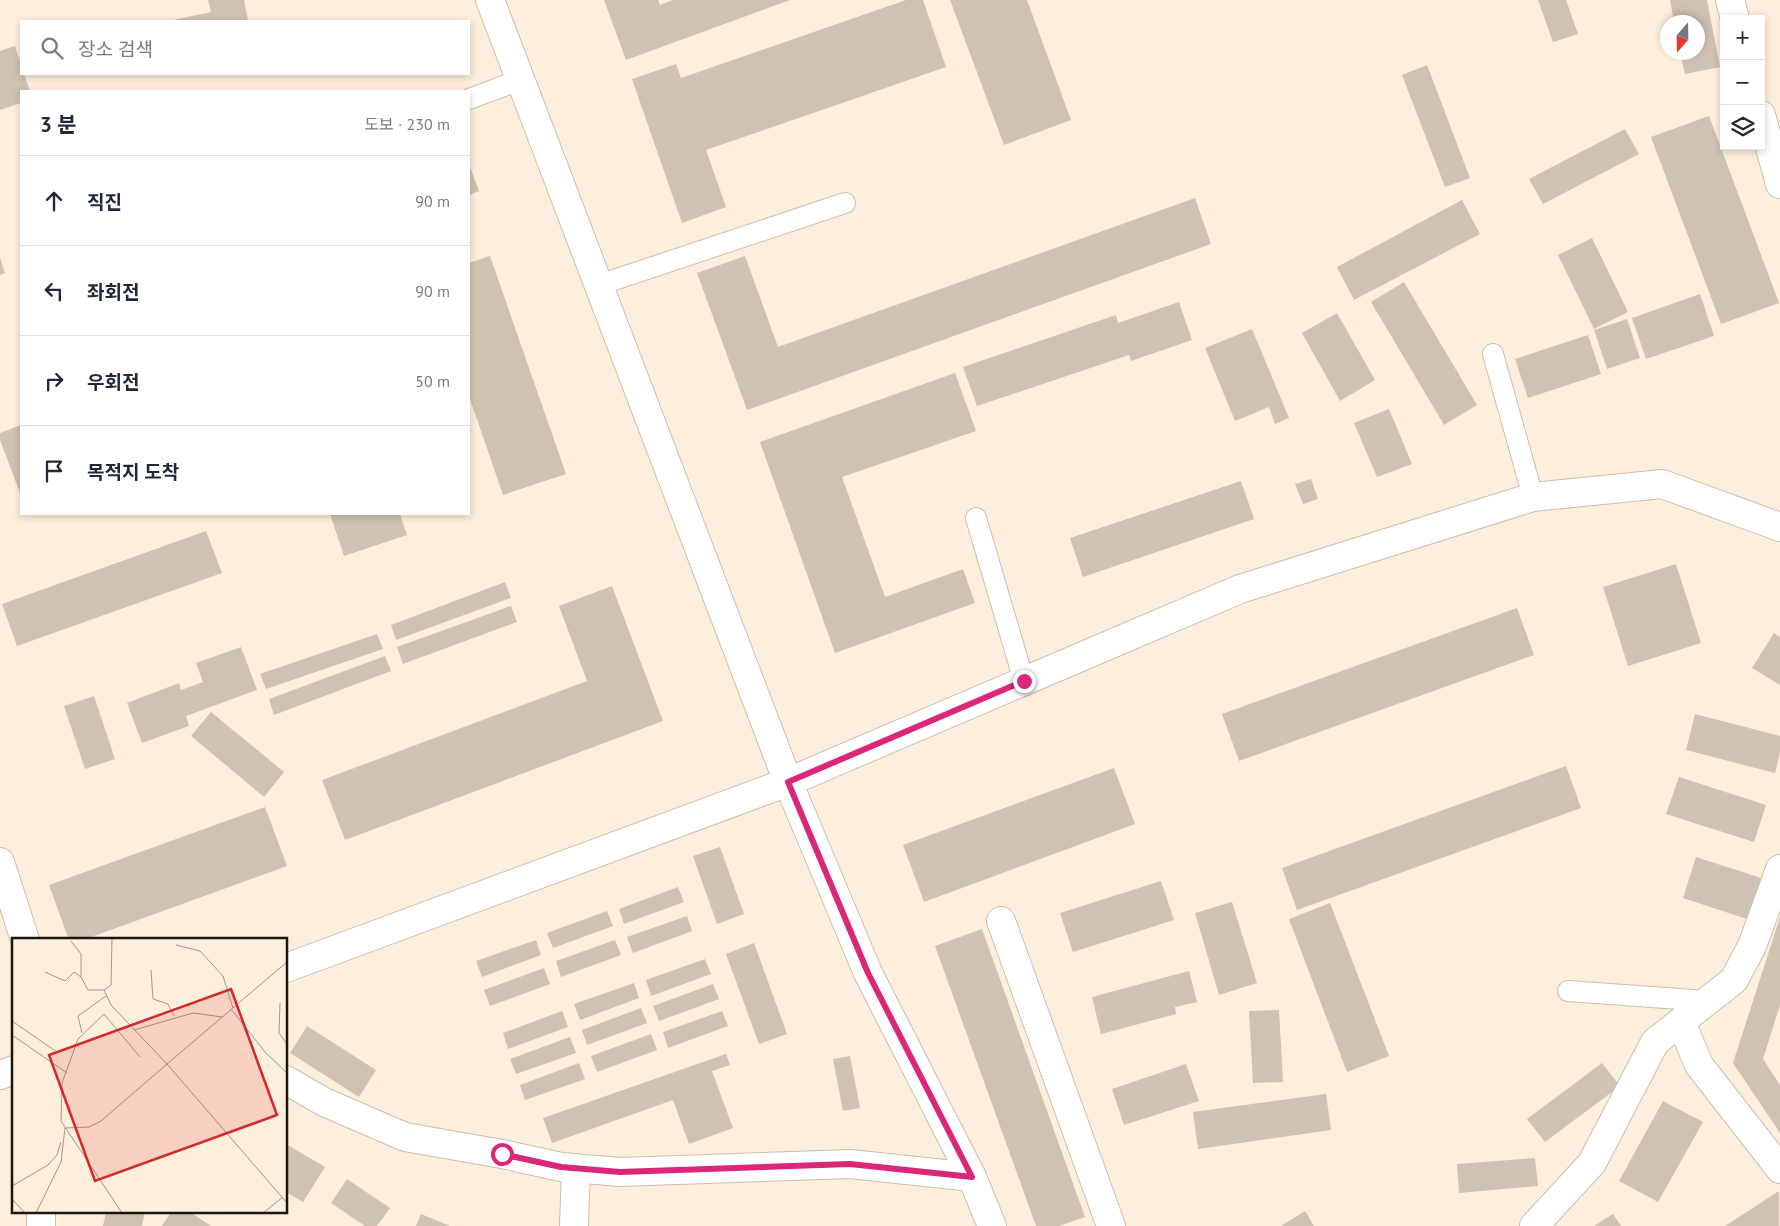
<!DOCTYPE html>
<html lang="ko">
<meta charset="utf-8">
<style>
body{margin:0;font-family:"PT Sans","Noto Sans KR",sans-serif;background:#f2f2f3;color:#1f2937}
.controls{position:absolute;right:15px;top:15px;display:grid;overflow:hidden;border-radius:0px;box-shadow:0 2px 8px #0003}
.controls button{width:45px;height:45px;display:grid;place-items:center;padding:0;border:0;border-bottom:1px solid #e0e1e3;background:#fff;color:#1f2937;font:25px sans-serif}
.compass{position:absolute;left:1660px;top:15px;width:45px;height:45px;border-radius:50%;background:#fff;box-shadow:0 2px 8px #0003;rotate:200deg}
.stop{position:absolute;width:15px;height:15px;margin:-11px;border:4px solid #db2777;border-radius:50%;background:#fff}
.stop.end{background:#db2777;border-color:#fff;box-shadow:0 1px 5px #0008}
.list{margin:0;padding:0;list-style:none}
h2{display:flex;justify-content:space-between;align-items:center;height:65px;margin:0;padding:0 20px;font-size:21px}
h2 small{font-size:16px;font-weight:400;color:#747a83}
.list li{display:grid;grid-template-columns:32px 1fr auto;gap:15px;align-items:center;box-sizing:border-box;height:90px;padding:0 20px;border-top:1px solid #e0e1e3}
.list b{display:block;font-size:19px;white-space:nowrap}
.list em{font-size:16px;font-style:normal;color:#747a83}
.icon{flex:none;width:28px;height:28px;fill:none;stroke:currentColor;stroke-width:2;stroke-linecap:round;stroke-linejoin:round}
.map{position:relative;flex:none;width:1780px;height:1226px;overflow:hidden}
.search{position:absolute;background:#fff;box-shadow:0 2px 8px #0003;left:20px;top:20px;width:450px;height:55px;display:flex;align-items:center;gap:12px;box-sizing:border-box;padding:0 18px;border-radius:0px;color:#747a83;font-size:19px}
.panel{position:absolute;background:#fff;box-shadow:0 2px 8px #0003;left:20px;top:90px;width:450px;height:425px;border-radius:0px}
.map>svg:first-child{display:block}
.building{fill:#d0c2b2}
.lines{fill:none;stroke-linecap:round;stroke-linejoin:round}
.service-casing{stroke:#ccbeae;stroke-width:22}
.minor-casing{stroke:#ccbeae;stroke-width:30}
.tertiary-casing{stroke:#ccbeae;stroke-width:30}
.service{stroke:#fff;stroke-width:20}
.minor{stroke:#fff;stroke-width:28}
.tertiary{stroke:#fff;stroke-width:28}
.route{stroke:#db2777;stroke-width:6}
.inset-road{fill:none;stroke:#a2978b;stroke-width:1}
.view{fill:#d62828;fill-opacity:0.15;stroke:#d62828;stroke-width:2.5}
.inset-edge{fill:none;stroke:#1a150f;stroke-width:2.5}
</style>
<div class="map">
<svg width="1780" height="1226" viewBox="0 0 1780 1226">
<rect width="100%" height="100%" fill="#fdeedd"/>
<g class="building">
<polygon points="208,0 244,0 248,21 169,21 211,12"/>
<polygon points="604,0 658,0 660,5 673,0 790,0 626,60"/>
<polygon points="906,0 923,0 946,67 706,150 726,207 682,223 632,79 676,64 681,78"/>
<polygon points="950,0 1027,0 1071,120 1004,145"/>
<polygon points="1538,0 1566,0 1578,34 1553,42"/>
<polygon points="1670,0 1707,0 1720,67 1685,74 1680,52 1698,52 1698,22 1674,22"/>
<polygon points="15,46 21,65 21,74 24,74 30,91 21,91 21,103 0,110 0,51"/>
<polygon points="1427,65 1470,178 1445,187 1402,75"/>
<polygon points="1709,116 1779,303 1721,324 1651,137"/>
<polygon points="1625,129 1639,154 1543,204 1529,179"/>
<polygon points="469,164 479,191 469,195"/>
<polygon points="1195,198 1211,244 747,410 697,273 745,256 778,347"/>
<polygon points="1462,200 1480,234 1354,300 1337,267"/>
<polygon points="1592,238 1628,312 1594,329 1558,255"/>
<polygon points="490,256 566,474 503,495 469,396 469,263"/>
<polygon points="0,258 5,273 0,275"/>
<polygon points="1404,282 1477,405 1444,425 1371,302"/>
<polygon points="1700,294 1714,336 1646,359 1632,318"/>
<polygon points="1179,302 1192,340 1131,361 1129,355 977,406 963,367 1116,315 1118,323"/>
<polygon points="1337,313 1375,380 1340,401 1302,333"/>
<polygon points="1627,319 1640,358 1607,369 1594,330"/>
<polygon points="1252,329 1289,418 1275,424 1269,407 1235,421 1205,348"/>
<polygon points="1588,335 1601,374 1528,398 1515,359"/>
<polygon points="955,373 976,431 842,477 885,597 963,569 975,603 835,653 760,442"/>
<polygon points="1389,409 1412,464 1377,477 1354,423"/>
<polygon points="21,425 21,492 20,493 0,440 0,433"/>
<polygon points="1311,479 1318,499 1303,504 1295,484"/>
<polygon points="1241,481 1254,519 1083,577 1070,538"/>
<polygon points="330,514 400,514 407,535 344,556"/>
<polygon points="206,531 222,573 17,646 2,604"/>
<polygon points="1676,564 1701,643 1628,666 1603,587"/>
<polygon points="505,582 511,598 396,640 391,625"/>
<polygon points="612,586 663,721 345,840 322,780 587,681 559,606"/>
<polygon points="511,606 517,622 403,664 397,647"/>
<polygon points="1517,608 1534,655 1239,761 1222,714"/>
<polygon points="1774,633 1780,637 1780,685 1752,668"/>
<polygon points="377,634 383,649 266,689 260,674"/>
<polygon points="241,647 257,690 186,716 189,726 142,743 127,703 179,683 181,690 203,682 196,663"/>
<polygon points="385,656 391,671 274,715 269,699"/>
<polygon points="94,696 115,759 85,769 64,706"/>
<polygon points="211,712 284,772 264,797 191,736"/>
<polygon points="1695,714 1780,736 1780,752 1775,773 1686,750"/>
<polygon points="1566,766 1581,808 1297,910 1282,868"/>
<polygon points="1114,768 1135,824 924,902 903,845"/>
<polygon points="1679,777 1766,805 1754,842 1666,814"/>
<polygon points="265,807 287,866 83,940 69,940 49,885"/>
<polygon points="720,847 744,914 717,924 693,856"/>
<polygon points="1696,857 1761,878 1747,919 1683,898"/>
<polygon points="1161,881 1174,920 1073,952 1060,913"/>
<polygon points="678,887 684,902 624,924 619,909"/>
<polygon points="1232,902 1257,983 1219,995 1195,913"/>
<polygon points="1330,903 1389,1056 1347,1072 1289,919"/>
<polygon points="607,911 613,926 553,948 547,933"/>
<polygon points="687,916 692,931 633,953 627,937"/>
<polygon points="1780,917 1780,1005 1763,1059 1780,1085 1780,1133 1733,1063"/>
<polygon points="982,929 1085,1217 1059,1226 1036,1226 935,946"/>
<polygon points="536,940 541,955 482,977 476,961"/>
<polygon points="615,940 621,955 561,977 556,961"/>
<polygon points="754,943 787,1034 759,1044 726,954"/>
<polygon points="705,959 711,974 651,996 646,980"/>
<polygon points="544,968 550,984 490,1006 484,990"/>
<polygon points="1189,971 1197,1002 1175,1007 1176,1014 1101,1034 1092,997"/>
<polygon points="634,983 639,998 580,1020 574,1004"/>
<polygon points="713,984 719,999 659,1021 653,1006"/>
<polygon points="641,1008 647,1023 587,1045 582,1030"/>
<polygon points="1279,1010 1283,1082 1253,1083 1249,1011"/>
<polygon points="562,1011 568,1027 508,1049 503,1033"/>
<polygon points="722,1011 728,1026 668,1048 663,1032"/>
<polygon points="307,1026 376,1070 359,1097 290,1053"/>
<polygon points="651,1034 657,1050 597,1072 591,1056"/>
<polygon points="570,1037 576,1053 516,1074 510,1059"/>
<polygon points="726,1054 730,1065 712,1071 733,1128 689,1144 673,1100 552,1143 543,1118"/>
<polygon points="850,1056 860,1108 843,1111 833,1059"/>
<polygon points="579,1063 585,1079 525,1100 520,1085"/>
<polygon points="1602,1063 1620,1086 1545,1142 1527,1119"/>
<polygon points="1186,1064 1199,1101 1124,1125 1112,1089"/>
<polygon points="1326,1094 1331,1130 1198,1149 1193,1112"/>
<polygon points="1663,1101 1703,1122 1658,1202 1619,1181"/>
<polygon points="286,1144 325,1167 303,1202 286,1192"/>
<polygon points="1535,1158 1538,1186 1459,1193 1457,1164"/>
<polygon points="347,1179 390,1208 377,1226 365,1226 331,1203"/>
<polygon points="1779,1191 1779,1226 1725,1226"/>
<polygon points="1305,1211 1314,1226 1281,1226"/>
<polygon points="106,1212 145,1212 142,1226 103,1226"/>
<polygon points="171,1212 190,1212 211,1226 162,1226"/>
<polygon points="421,1214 450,1226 416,1226"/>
<polygon points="1613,1214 1621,1226 1594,1226"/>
</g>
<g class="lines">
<g class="service-casing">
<g id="service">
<polyline points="469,99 520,80"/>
<polyline points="599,285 845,203"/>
<polyline points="1493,354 1533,497"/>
<polyline points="976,518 1024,681"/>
<polyline points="1568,991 1707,1001"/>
</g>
</g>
<g class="minor-casing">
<g id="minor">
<polyline points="1730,0 1735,19"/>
<polyline points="1761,115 1780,184"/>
<polyline points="788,782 1240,589 1533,497 1662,484 1780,527"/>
<polyline points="0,862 25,940"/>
<polyline points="1001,921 1111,1226"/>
<polyline points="1681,1022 1699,1065 1780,1169"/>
<polyline points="286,1080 324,1102 405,1137 502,1154 561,1167 620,1172 850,1164 972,1177"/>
<polyline points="41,1226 41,1212"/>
<polyline points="574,1226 576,1168"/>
<polyline points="1534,1226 1592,1163 1655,1042 1734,980 1752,946 1780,869"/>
</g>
</g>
<g class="tertiary-casing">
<g id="tertiary">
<polyline points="788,782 868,973 972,1177 992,1226"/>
<polyline points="286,968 788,782 490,0"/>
<polyline points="0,1075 14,1070"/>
</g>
</g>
<use href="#service" class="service"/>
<use href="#minor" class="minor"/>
<use href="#tertiary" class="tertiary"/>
</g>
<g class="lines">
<polyline class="route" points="502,1154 561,1167 620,1172 850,1164 972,1177 868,973 788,782 1024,681"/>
</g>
<g transform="translate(12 938)">
<rect width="275" height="275" fill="#fdeedd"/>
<path class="inset-road" d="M59 3 69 16V39L76 52H92L99 47 100 0M164 7 188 13 211 38 221 70M275 24 155 126 275 265M139 32 141 61 156 66 162 78M33 34 53 43 62 34 69 39M268 65 267 95 275 106M219 71 253 114 275 135M0 83 45 114M122 92 181 75 210 79M70 95 66 78 94 58M0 97 55 135M53 190 77 189 89 183 155 126 99 67 92 52M0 248 36 227 45 217 49 204M0 261 13 275M24 275 49 224 53 190M110 275 49 183 50 145 66 101 92 76 128 119M251 275 271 259"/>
<path class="view" d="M219 51 265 177 83 243 37 117Z"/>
<rect width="275" height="275" class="inset-edge"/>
</g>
</svg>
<div class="controls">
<button>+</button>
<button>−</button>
<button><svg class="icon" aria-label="layers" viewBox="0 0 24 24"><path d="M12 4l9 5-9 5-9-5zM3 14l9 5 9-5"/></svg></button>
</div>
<svg class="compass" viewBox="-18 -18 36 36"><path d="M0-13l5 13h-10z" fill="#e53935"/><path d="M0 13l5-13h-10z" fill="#747a83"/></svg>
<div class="stop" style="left:502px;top:1154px"></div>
<div class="stop end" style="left:1024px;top:681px"></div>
<div class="search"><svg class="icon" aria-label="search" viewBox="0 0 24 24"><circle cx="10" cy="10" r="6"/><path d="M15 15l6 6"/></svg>장소 검색</div>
<section class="panel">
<h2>3 분<small>도보 · 230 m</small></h2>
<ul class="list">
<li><svg class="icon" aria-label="ahead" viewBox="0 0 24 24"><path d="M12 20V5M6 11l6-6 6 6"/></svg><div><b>직진</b></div><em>90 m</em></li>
<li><svg class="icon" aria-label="left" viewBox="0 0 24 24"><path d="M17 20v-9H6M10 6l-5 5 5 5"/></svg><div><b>좌회전</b></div><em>90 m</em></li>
<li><svg class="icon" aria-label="right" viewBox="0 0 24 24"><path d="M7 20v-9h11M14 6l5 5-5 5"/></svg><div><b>우회전</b></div><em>50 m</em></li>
<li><svg class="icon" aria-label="arrive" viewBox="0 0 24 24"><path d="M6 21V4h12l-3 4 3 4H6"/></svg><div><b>목적지 도착</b></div></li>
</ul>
</section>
</div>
